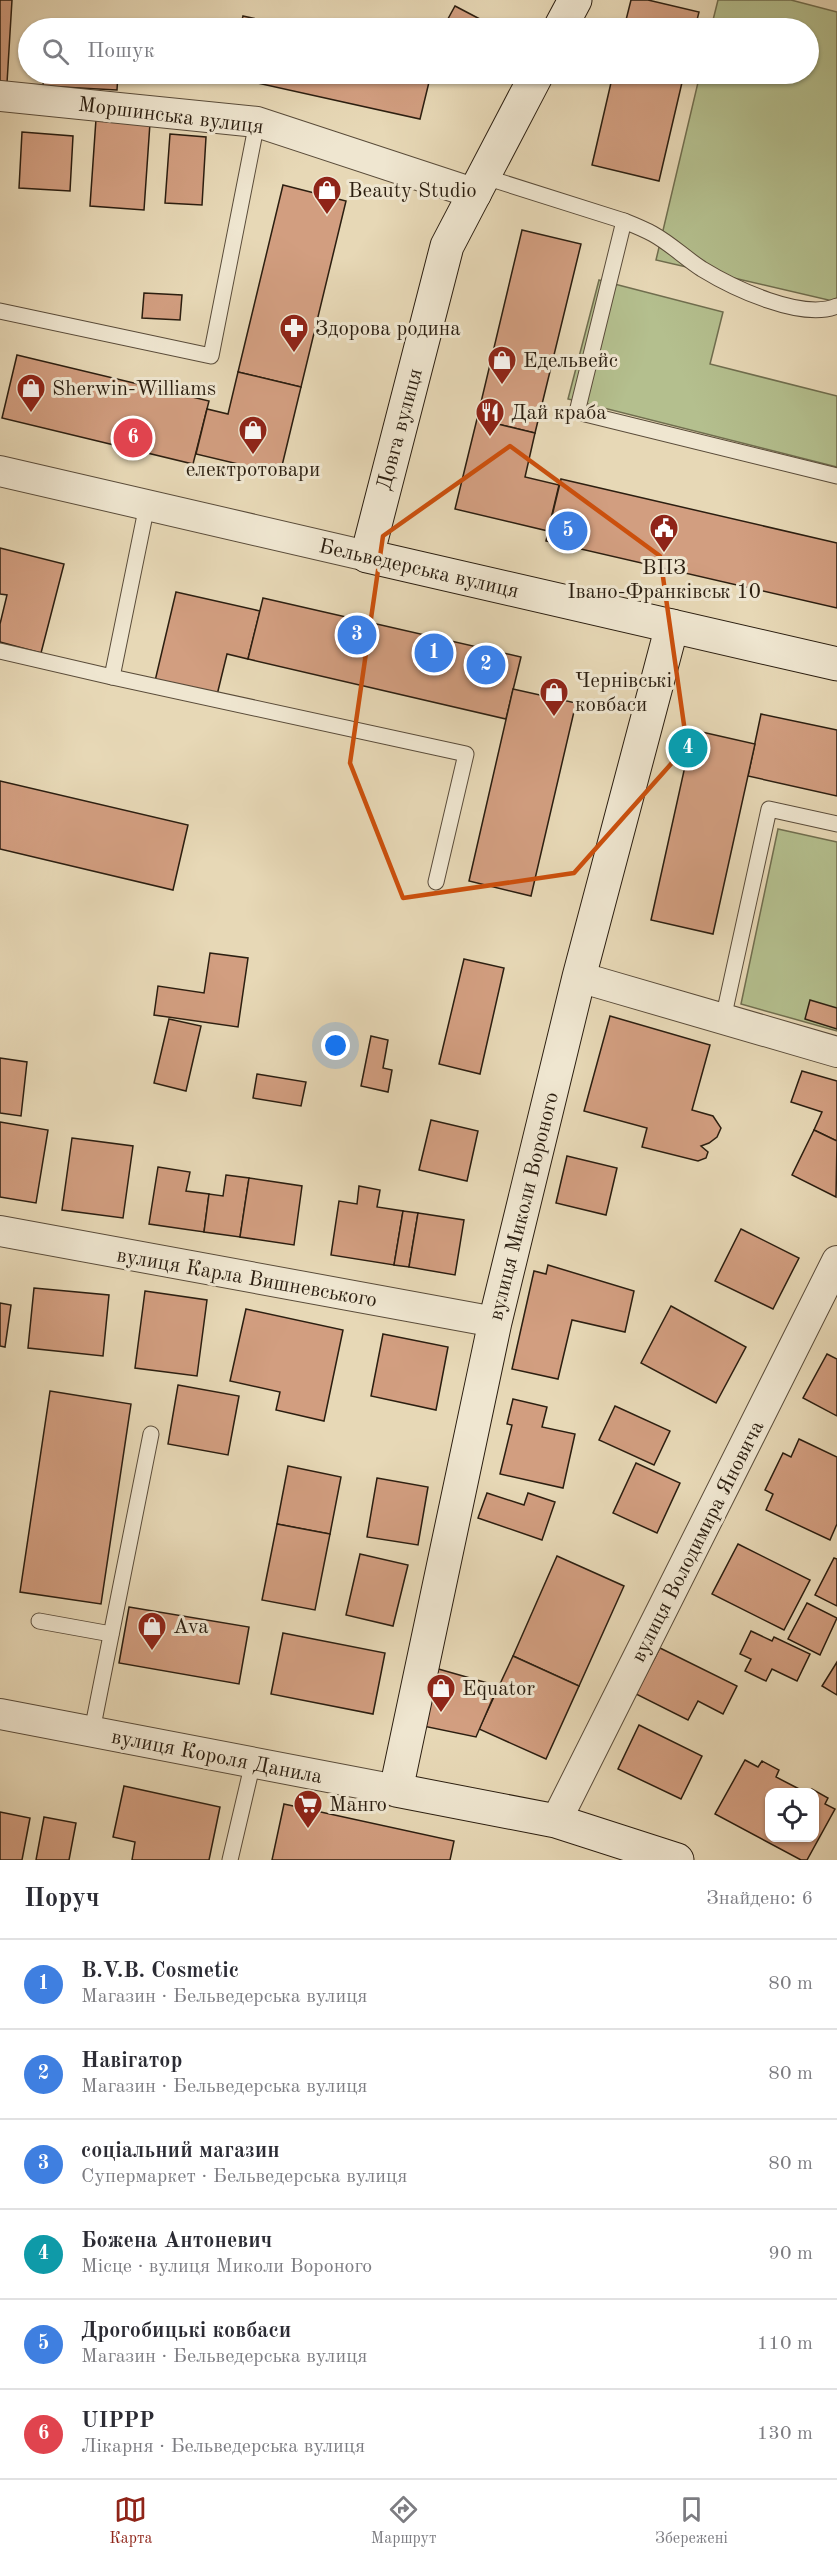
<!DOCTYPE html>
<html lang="uk">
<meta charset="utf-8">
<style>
body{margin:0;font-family:"Old Standard TT",serif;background:#f7f7f7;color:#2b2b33}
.controls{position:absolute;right:18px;bottom:18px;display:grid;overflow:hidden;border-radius:12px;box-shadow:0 2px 4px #0004}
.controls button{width:54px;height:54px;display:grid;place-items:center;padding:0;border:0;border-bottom:2px solid #e1e1e2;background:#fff;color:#2b2b33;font:30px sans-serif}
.you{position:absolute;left:336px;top:1046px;width:21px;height:21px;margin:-15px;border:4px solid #fff;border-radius:50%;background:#1a73e8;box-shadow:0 0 0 9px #1a73e833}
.badge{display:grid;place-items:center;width:39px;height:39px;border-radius:50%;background:#8f2418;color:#fff;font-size:20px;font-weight:700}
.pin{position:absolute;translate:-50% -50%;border:3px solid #fff;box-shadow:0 2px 6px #0006}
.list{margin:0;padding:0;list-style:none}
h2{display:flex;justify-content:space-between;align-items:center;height:78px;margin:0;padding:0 24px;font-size:26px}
h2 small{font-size:20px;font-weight:400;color:#7c7c81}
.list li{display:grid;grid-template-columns:39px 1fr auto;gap:18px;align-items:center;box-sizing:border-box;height:90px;padding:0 24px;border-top:2px solid #e1e1e2}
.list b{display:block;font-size:22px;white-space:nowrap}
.list p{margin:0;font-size:20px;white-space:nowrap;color:#7c7c81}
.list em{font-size:20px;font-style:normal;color:#7c7c81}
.icon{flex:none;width:33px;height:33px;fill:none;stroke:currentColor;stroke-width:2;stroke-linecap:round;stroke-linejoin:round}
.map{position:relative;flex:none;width:837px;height:1860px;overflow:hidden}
.search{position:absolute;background:#fff;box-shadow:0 2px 4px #0004;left:18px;right:18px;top:18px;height:66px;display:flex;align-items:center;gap:15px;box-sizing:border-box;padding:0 21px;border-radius:33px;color:#7c7c81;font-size:22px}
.sheet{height:618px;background:#fff}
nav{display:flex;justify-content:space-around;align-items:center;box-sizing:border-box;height:84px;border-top:2px solid #e1e1e2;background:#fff;font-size:16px;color:#7c7c81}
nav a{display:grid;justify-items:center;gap:3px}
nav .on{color:#8f2418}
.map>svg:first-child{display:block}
.green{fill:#b4bf8e;stroke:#706e4f;stroke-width:1.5}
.building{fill:#d29e80;stroke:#2b1e10;stroke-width:1.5}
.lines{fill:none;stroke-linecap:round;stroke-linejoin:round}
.lane-casing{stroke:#5a4c3a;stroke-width:17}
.street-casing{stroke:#5a4c3a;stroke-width:32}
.secondary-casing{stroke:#2b1e10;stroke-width:35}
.lane{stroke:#efe6d0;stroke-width:15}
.street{stroke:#efe6d0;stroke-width:30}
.secondary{stroke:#efe6d0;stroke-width:33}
.marked{fill:none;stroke:#cc500d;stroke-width:4.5;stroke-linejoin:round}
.labels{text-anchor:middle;stroke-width:6;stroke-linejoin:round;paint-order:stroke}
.street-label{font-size:21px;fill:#2b1e10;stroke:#efe6d0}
.poi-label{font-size:21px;fill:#2b1e10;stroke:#efe6d0;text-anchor:start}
</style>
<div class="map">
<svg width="837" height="1860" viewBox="0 0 837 1860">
<rect width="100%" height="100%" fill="#e7d8b6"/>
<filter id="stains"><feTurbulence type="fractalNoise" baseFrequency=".00333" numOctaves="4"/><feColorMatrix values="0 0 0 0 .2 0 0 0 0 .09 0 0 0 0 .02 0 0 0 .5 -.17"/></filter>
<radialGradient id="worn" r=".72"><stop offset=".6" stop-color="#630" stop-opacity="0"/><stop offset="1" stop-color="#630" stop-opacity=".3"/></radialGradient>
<g class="green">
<polygon points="718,0 791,0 837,12 837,302 656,260 700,74 808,74 808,28 711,28"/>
<polygon points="599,280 723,312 710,364 837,396 837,467 568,399"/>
<polygon points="778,829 837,842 837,1031 741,1004"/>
</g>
<g class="building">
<polygon points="0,0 12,0 7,83 0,82"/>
<polygon points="631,0 648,0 699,12 695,28 624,28"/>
<polygon points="455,6 497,28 443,28"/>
<polygon points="243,16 297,28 240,28"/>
<polygon points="44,74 118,74 117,90 43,86"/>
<polygon points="230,74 431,74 420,119 230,77"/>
<polygon points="613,74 684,74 659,181 592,165"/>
<polygon points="96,119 150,123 144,210 90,206"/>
<polygon points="22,132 73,136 70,191 19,188"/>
<polygon points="170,134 206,137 202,205 165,203"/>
<polygon points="283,185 346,201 301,387 238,372"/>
<polygon points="522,230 581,244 535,433 477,419"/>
<polygon points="144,293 182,295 180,320 142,318"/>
<polygon points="17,355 209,401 193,464 2,418"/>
<polygon points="238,372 301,387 280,474 196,454 207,409 228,414"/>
<polygon points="477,419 535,433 525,477 559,485 548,531 455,509"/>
<polygon points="561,479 837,543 837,608 546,541"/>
<polygon points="0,548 64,564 41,653 0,642 0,624 7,595 0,594"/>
<polygon points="176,592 260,611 248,659 227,654 217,695 155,681"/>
<polygon points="263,598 521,657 506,719 248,659"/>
<polygon points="513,689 576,703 531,896 469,881"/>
<polygon points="761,714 837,730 837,796 748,776"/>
<polygon points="693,730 755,744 713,934 651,920"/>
<polygon points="0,781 188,825 173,890 0,849"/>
<polygon points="210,953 248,958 238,1027 154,1015 158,986 204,993"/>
<polygon points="464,959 504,968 480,1074 439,1064"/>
<polygon points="810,1000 837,1008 837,1029 805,1019"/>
<polygon points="610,1016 710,1045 692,1110 713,1116 721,1128 717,1137 709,1143 701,1146 708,1152 706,1158 698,1161 642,1147 647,1128 584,1111"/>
<polygon points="169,1019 201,1026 186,1091 154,1083"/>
<polygon points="371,1036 388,1040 383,1068 392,1070 388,1092 361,1086"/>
<polygon points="0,1058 27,1062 21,1116 0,1113"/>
<polygon points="802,1071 837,1081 837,1141 814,1130 822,1112 791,1102"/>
<polygon points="257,1074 306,1082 301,1106 253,1098"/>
<polygon points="431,1120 478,1131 467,1181 419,1170"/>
<polygon points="0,1122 48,1130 36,1203 0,1197"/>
<polygon points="814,1130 837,1141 836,1197 792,1175"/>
<polygon points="72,1138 133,1146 123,1218 62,1210"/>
<polygon points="567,1156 617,1168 606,1215 556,1203"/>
<polygon points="158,1167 190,1172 186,1191 209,1194 204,1232 149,1224"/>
<polygon points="226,1175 249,1178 240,1237 204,1232 209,1194 223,1196"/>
<polygon points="249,1178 302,1186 294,1245 240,1237"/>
<polygon points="359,1186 380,1190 377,1207 403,1211 394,1265 331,1255 339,1201 357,1204"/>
<polygon points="403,1211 418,1213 409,1267 394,1265"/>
<polygon points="418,1213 464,1220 455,1275 409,1267"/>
<polygon points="741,1229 799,1258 773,1309 715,1281"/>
<polygon points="548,1265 634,1291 625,1332 572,1320 558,1379 512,1369 534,1271 546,1274"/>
<polygon points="34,1288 109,1295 103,1356 28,1348"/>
<polygon points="145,1291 207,1300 197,1376 135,1368"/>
<polygon points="0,1303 11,1305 5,1347 0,1346"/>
<polygon points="671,1306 746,1347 716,1403 641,1363"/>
<polygon points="246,1309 343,1330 324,1421 276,1410 280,1392 230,1381"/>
<polygon points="383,1334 448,1347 436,1410 371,1396"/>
<polygon points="827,1354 837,1359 837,1416 803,1398"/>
<polygon points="178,1385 239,1396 228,1455 168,1444"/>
<polygon points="50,1391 131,1404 101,1604 20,1592"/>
<polygon points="513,1399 547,1407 542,1427 575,1434 563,1488 500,1474 512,1425 507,1424"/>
<polygon points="615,1406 670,1431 654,1465 599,1440"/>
<polygon points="799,1439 837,1457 837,1524 830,1540 766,1510 773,1494 765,1490 783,1453 791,1457"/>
<polygon points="636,1463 680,1483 657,1533 613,1513"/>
<polygon points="288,1466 341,1477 330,1534 277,1524"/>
<polygon points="377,1478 428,1487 418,1545 367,1537"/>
<polygon points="487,1493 524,1505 528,1493 555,1502 542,1540 478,1518"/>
<polygon points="277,1524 330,1534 315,1610 262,1600"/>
<polygon points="738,1544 810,1580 784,1630 712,1594"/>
<polygon points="360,1554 408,1565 393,1626 346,1615"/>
<polygon points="557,1556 624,1586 579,1686 513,1656"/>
<polygon points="834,1558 837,1559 837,1606 815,1595"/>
<polygon points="807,1603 837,1618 820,1655 788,1639"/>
<polygon points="129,1607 249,1627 239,1684 119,1663"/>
<polygon points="751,1631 772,1641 774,1637 810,1654 797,1681 772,1669 766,1681 745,1671 751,1659 740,1654"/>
<polygon points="283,1633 385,1653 373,1714 271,1694"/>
<polygon points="660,1648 737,1686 723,1714 698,1701 688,1720 636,1694"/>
<polygon points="513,1656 579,1686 546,1759 479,1729"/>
<polygon points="837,1662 837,1695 822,1686"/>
<polygon points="435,1668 498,1686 476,1737 423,1726"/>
<polygon points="639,1725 702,1756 681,1799 618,1769"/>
<polygon points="745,1760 758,1767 762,1761 779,1770 776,1777 805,1792 770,1792 770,1838 814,1838 814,1792 811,1792 812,1789 828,1798 825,1804 835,1809 807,1860 801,1860 715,1814"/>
<polygon points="124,1786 220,1807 209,1860 132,1860 135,1842 113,1837"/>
<polygon points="284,1804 454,1841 450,1860 272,1860"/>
<polygon points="0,1812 30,1818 22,1860 0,1860"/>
<polygon points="44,1817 76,1823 69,1860 36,1860"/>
</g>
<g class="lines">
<g class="lane-casing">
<g id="lane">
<polyline points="485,177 624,221 577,412 837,476"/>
<path d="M624 221C634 225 644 229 653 234 671 244 685 258 702 269 733 288 802 321 837 306"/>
<polyline points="0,311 211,356 257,122"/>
<polyline points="0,651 112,677 147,505"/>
<polyline points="112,677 466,754 436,882"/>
<polyline points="723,1019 769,809 837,824"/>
<polyline points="39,1621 111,1634"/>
<polyline points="92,1731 151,1434"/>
<polyline points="230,1860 253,1762"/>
</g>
</g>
<g class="street-casing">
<g id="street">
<polyline points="0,96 257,122 476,194"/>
<polyline points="0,471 367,556"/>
<polyline points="579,977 837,1052"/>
<polyline points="0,1231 495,1322"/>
<polyline points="0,1714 396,1790"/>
<polyline points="556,1821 837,1261"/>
</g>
</g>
<g class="secondary-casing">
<g id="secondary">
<polyline points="560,28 575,0"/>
<polyline points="537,74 447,246 367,556 837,664"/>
<polyline points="672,626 579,977 495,1322 396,1790 556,1821 677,1860"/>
</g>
</g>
<use href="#lane" class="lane"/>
<use href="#street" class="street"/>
<use href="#secondary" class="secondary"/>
</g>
<path class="marked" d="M510 446 660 556 687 746 574 873 403 898 350 763 383 536Z"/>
<defs>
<g id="shop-pin" transform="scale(1.5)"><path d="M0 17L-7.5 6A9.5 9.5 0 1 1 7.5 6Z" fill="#8f2418" stroke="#efe6d0"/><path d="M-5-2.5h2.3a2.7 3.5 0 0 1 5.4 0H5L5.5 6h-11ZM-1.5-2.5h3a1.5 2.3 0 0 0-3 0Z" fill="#fff"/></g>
<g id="pharmacy-pin" transform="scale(1.5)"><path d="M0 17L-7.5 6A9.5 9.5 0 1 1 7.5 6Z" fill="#8f2418" stroke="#efe6d0"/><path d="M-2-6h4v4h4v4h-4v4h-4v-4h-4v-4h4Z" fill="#fff"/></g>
<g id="restaurant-pin" transform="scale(1.5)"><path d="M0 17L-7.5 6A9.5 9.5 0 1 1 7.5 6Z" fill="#8f2418" stroke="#efe6d0"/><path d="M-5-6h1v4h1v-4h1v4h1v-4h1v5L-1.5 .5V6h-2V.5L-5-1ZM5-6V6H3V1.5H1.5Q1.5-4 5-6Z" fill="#fff"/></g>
<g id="civic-pin" transform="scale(1.5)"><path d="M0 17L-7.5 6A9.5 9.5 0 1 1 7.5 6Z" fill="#8f2418" stroke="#efe6d0"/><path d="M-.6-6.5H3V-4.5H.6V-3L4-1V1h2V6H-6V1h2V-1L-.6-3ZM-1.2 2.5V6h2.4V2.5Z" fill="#fff"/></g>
<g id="supermarket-pin" transform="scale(1.5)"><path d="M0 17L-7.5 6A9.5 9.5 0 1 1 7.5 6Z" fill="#8f2418" stroke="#efe6d0"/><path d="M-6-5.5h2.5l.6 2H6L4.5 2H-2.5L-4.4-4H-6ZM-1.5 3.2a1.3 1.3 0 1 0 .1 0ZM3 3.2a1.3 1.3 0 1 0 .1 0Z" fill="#fff"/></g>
</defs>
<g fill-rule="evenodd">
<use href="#shop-pin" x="327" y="190"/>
<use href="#pharmacy-pin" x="294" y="328"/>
<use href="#shop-pin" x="502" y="360"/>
<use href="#shop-pin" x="31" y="388"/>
<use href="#restaurant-pin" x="490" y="412"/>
<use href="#shop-pin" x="253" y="430"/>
<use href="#civic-pin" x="664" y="528"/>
<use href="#shop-pin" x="554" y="692"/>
<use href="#shop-pin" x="152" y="1626"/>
<use href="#shop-pin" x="441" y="1688"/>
<use href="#supermarket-pin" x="308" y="1804"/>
</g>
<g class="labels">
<g class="street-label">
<text transform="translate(171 115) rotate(7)" y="7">Моршинська вулиця</text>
<text transform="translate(399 429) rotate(-75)" y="7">Довга вулиця</text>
<text transform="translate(419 568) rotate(13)" y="7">Бельведерська вулиця</text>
<text transform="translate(523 1206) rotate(-76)" y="7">вулиця Миколи Вороного</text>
<text transform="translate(247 1277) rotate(10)" y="7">вулиця Карла Вишневського</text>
<text transform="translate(697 1541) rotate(-63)" y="7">вулиця Володимира Яновича</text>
<text transform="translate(217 1756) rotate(11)" y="7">вулиця Короля Данила</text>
</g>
<g class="poi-label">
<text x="348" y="197">Beauty Studio</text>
<text x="315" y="335">Здорова родина</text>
<text x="523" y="367">Едельвейс</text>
<text x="52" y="395">Sherwin-Williams</text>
<text x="511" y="419">Дай краба</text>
<text x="253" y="476" text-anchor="middle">електротовари</text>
<text x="664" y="574" text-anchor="middle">ВПЗ<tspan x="664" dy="24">Івано-Франківськ 10</tspan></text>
<text x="575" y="687">Чернівські<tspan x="575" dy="24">ковбаси</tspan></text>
<text x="173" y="1633">Ava</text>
<text x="462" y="1695">Equator</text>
<text x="329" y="1811">Манго</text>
</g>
</g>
<rect width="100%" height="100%" filter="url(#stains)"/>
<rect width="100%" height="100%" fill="url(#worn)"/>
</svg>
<div class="controls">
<button><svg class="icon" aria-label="locate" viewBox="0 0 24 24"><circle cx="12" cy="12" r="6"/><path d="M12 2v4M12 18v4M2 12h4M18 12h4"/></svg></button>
</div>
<div class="you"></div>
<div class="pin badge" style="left:434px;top:653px;background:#3f7fe0">1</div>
<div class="pin badge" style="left:486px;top:665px;background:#3f7fe0">2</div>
<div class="pin badge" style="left:357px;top:635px;background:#3f7fe0">3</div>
<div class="pin badge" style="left:688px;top:748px;background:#0f9aa8">4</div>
<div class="pin badge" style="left:568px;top:531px;background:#3f7fe0">5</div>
<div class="pin badge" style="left:133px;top:438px;background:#e0444e">6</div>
<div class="search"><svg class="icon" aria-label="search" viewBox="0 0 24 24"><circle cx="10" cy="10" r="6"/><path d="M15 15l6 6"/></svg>Пошук</div>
</div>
<section class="sheet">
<h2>Поруч<small>Знайдено: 6</small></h2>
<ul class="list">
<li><span class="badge" style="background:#3f7fe0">1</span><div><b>B.V.B. Cosmetic</b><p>Магазин · Бельведерська вулиця</p></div><em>80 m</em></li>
<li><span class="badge" style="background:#3f7fe0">2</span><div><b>Навігатор</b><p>Магазин · Бельведерська вулиця</p></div><em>80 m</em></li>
<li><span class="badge" style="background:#3f7fe0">3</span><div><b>соціальний магазин</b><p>Супермаркет · Бельведерська вулиця</p></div><em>80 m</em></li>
<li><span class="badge" style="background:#0f9aa8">4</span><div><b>Божена Антоневич</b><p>Місце · вулиця Миколи Вороного</p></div><em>90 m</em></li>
<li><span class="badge" style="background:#3f7fe0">5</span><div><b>Дрогобицькі ковбаси</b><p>Магазин · Бельведерська вулиця</p></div><em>110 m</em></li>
<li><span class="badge" style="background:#e0444e">6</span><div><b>UIPPP</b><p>Лікарня · Бельведерська вулиця</p></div><em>130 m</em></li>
</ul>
</section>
<nav>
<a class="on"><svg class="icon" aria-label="map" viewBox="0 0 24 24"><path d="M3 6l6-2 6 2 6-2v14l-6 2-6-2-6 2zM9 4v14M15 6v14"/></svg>Карта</a>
<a><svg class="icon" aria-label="directions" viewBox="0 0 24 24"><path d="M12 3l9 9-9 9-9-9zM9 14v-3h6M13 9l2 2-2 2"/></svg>Маршрут</a>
<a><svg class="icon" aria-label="saved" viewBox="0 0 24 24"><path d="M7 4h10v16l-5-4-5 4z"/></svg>Збережені</a>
</nav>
